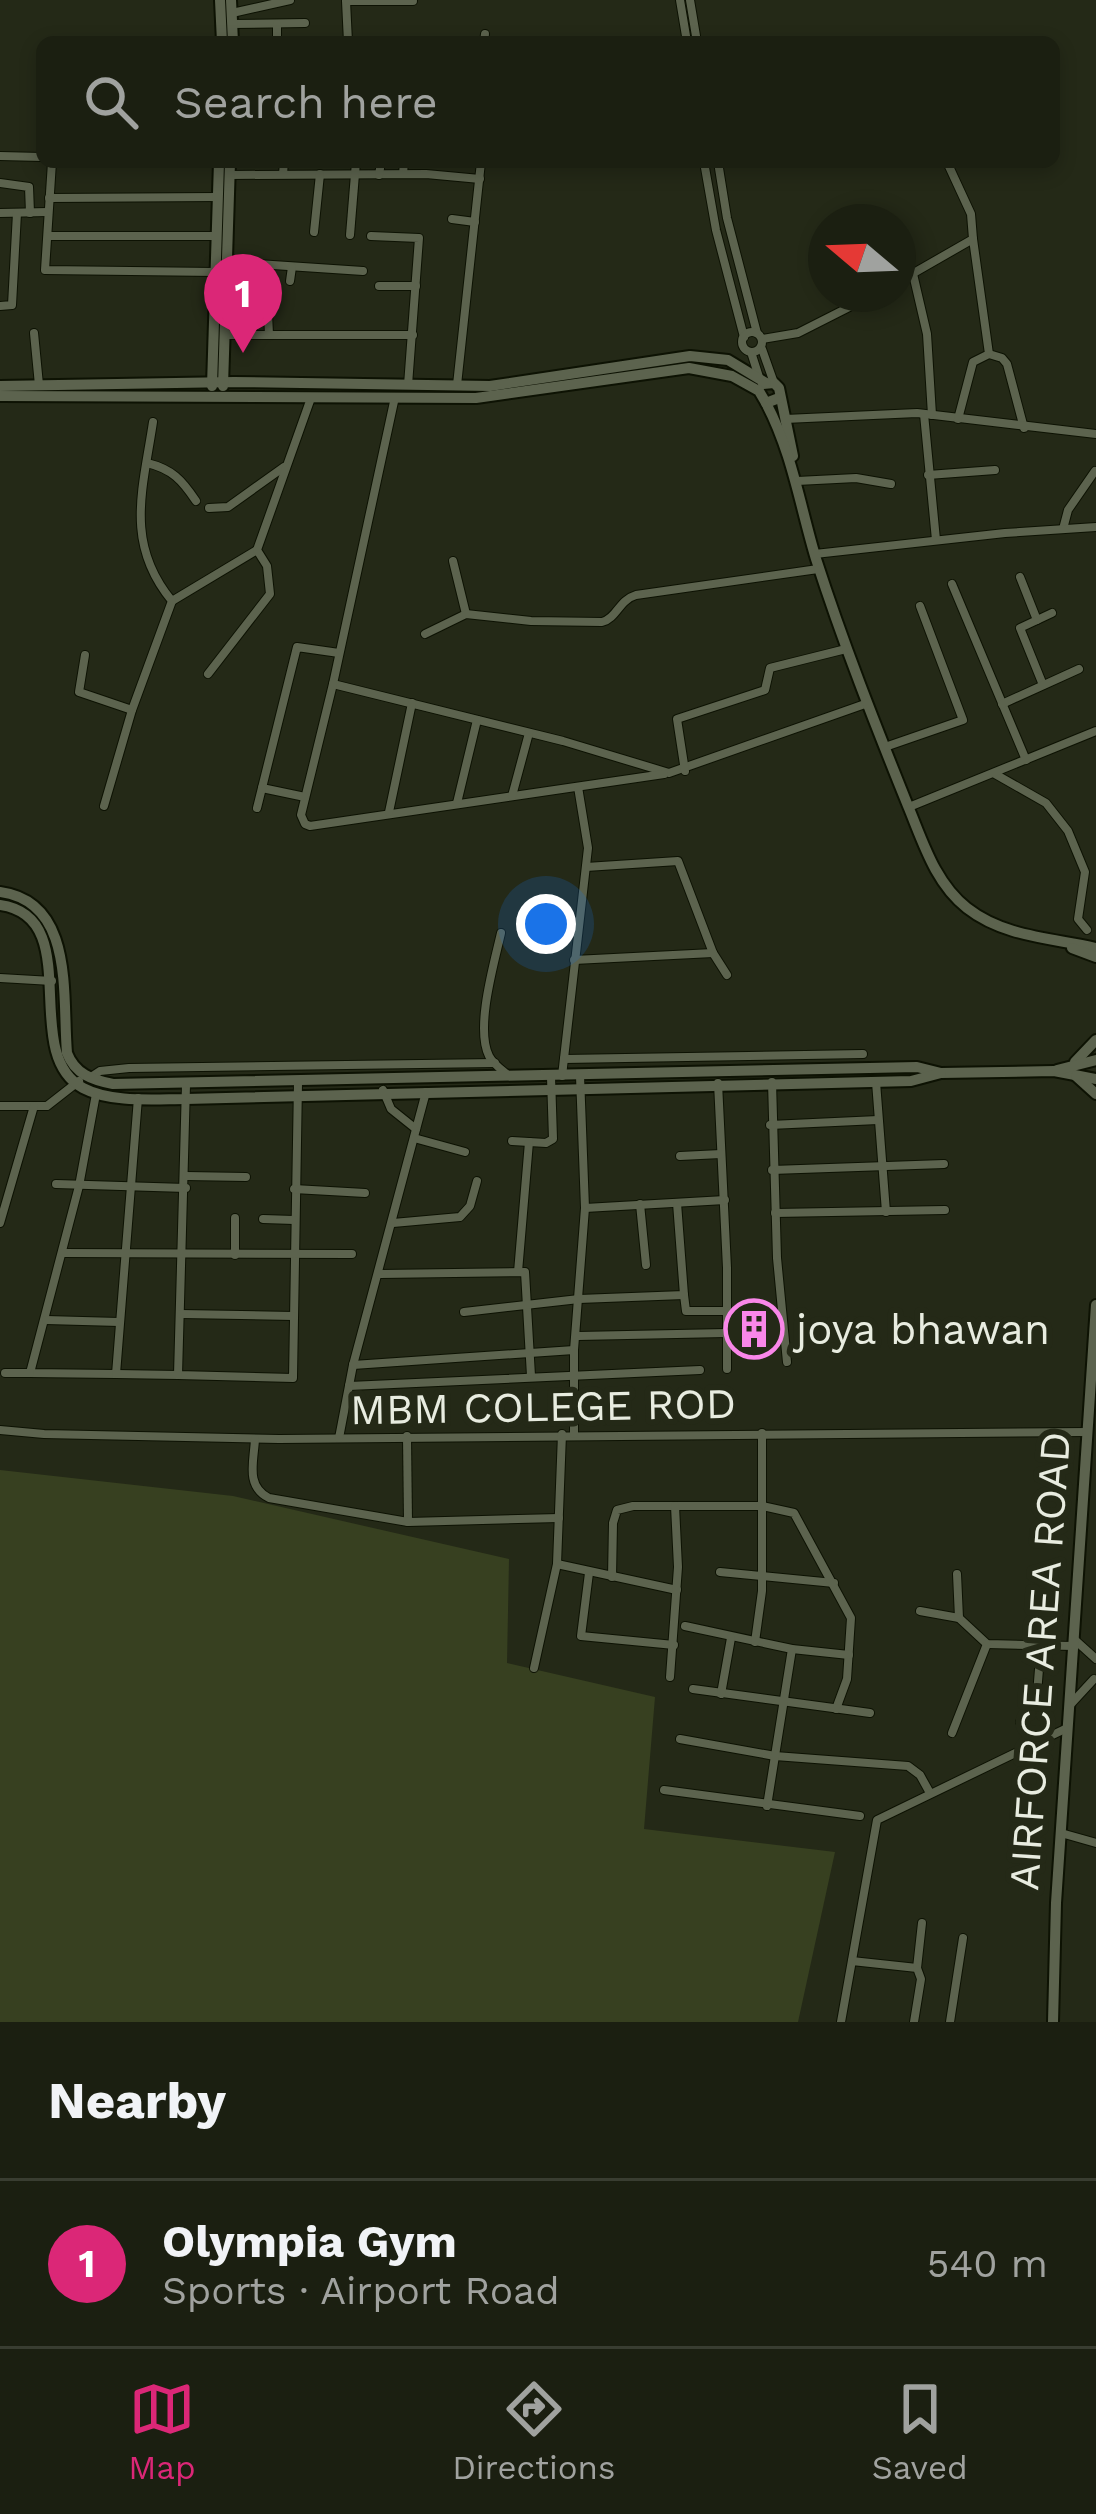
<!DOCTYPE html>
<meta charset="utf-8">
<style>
body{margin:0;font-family:"Work Sans",sans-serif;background:#24271a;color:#f1f3f6}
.compass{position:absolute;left:808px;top:204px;width:108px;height:108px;border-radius:50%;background:#1b1f11;box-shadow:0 6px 18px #0003;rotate:289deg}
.you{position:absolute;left:546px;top:924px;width:42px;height:42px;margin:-30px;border:9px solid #fff;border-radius:50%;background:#1a73e8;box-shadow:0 0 0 18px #1a73e833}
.badge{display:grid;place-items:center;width:78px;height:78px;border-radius:50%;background:#db2777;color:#fff;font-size:39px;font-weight:700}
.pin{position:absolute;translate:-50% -99px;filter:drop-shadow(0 3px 6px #0008)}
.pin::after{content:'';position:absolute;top:63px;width:42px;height:36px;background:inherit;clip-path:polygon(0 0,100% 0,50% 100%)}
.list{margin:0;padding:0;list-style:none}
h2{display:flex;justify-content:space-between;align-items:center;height:156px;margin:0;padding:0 48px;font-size:51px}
h2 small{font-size:39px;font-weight:400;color:#a0a29f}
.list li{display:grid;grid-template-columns:78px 1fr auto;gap:36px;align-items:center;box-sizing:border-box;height:168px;padding:0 48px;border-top:3px solid #393d31}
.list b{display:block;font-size:45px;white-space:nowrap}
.list p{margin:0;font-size:39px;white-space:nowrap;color:#a0a29f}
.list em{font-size:39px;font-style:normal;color:#a0a29f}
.icon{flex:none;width:66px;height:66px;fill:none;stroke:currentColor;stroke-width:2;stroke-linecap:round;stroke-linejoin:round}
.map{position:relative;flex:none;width:1096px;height:2022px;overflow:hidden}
.search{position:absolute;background:#1b1f11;box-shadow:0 6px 18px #0003;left:36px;right:36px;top:36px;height:132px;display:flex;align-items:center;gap:30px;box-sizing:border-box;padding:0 42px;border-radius:18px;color:#a0a29f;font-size:45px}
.sheet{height:324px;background:#1b1f11}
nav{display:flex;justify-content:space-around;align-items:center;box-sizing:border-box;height:168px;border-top:3px solid #393d31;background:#1b1f11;font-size:33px;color:#a0a29f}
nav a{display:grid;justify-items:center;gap:6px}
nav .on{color:#db2777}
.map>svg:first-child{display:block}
.green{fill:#374020}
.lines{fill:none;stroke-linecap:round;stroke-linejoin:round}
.street-casing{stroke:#0d1203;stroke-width:10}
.secondary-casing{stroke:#0d1203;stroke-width:14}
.street{stroke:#5c634e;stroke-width:8}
.secondary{stroke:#5c634e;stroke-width:10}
.labels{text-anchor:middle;stroke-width:12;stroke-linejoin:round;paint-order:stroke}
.poi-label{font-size:42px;fill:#e8ece0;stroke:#242917;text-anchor:start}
.street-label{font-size:42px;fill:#e8ece0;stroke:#242917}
</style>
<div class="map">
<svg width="1096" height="2022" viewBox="0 0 1096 2022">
<rect width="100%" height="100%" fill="#242917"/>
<polygon class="green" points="0,1470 233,1496 509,1559 507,1663 655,1697 644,1829 835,1852 798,2022 0,2022"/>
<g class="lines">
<g class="street-casing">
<g id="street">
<polyline points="680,0 687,42"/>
<polyline points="690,0 697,42"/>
<polyline points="232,13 290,0"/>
<polyline points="232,24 305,23"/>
<polyline points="277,24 277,42"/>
<polyline points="348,42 346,1 413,1"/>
<polyline points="484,42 485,34"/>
<polyline points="0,156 42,157"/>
<polyline points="52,162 45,270 216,272"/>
<polyline points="202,162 219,162"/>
<polyline points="704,162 716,230 744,337"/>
<polyline points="718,162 727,218 757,333"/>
<polyline points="283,174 284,162"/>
<polyline points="403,174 404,162"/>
<polyline points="230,175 426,174 480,179"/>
<polyline points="379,175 381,162"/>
<polyline points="0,183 29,187 30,213"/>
<polyline points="49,198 218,197"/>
<polyline points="0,213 48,212"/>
<polyline points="452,219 475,222"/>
<polyline points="314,232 320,174"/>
<polyline points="350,235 356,162"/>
<polyline points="48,236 217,236"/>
<polyline points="371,236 419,238 408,385"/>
<polyline points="227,262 363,271"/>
<polyline points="913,274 927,334 932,415"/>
<polyline points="290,281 292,267"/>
<polyline points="898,282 973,239 971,214 947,162"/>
<polyline points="379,286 416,286"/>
<polyline points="0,306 12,305 17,213"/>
<polyline points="268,313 269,335"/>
<circle cx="752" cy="342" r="10"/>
<polyline points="34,333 39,385"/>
<polyline points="225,335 413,335"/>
<polyline points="762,339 798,333 875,294"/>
<polyline points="762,349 774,383"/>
<polyline points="751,352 759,377"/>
<polyline points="989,354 1002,358 1007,364 1024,428"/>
<polyline points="457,385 481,162"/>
<polyline points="395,397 333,684 563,741 669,773 865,704"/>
<polyline points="924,414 936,540"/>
<polyline points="785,419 917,413 1096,434"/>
<polyline points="958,419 973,362 989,354 973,239"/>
<path d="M147 463C172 469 182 480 196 501"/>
<polyline points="928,475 995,470"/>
<polyline points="797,481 856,478 891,484"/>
<polyline points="209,508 228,507 284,467"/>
<polyline points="1063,529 1068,510 1095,471"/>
<polyline points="815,554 1005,533 1096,527"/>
<polyline points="453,561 466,614"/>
<polyline points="1020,577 1037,620"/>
<polyline points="952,584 1026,760"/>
<polyline points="172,601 257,550"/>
<path d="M425 634 466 614 531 621 602 622C617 618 619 600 636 595L818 569"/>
<polyline points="85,655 79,692 132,710"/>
<polyline points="208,674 270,594 267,566 257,550 311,398"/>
<polyline points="333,684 301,815 305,824 310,826 664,774"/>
<polyline points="1043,685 1020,628 1052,613"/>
<polyline points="1002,704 1079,669"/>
<polyline points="885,747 963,720 920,606"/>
<polyline points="685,771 677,719 765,690 770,668 846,649"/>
<polyline points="995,774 1046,803 1068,831 1085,872 1078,919 1087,930"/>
<polyline points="262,788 305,797"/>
<polyline points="512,796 529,733"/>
<polyline points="457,803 477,720"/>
<path d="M104 806 132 710 172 601C124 543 143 489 153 422"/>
<polyline points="909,807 1096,731"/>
<polyline points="257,808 297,647 339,653"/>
<polyline points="389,812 412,703"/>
<polyline points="586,867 678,861 713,953 727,975"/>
<path d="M501 933C494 964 475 1028 489 1056 493 1064 502 1070 509 1076"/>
<polyline points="574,960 713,953"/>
<polyline points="0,978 52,981"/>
<polyline points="564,1059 863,1054"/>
<polyline points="562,1076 588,848 578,787"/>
<polyline points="91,1077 100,1071 129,1068 495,1063"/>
<polyline points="772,1082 777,1258 787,1362"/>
<polyline points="876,1082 886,1212"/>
<polyline points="718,1083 727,1268 727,1369"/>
<polyline points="186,1085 178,1375 293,1378 298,1083"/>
<polyline points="383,1090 391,1109 416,1129"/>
<polyline points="96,1094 79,1186 30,1373 116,1374 138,1098"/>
<polyline points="0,1106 47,1106 79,1081"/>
<polyline points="770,1125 878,1120"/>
<polyline points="414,1138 465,1152"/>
<polyline points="512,1141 546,1143 553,1139 551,1077"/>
<polyline points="680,1156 721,1154"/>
<polyline points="772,1170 944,1164"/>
<polyline points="186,1176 246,1177"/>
<polyline points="56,1184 186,1188"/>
<polyline points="294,1189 365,1193"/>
<polyline points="640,1204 646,1265"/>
<polyline points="585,1208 725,1200"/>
<polyline points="775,1213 945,1210"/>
<polyline points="263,1219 294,1220"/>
<polyline points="0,1223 34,1106"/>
<polyline points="393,1223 460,1217 470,1206 477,1181"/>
<polyline points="62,1253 352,1254"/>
<polyline points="235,1255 235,1218"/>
<polyline points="518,1272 529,1142"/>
<polyline points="380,1274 525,1272 531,1376"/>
<polyline points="684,1295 686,1311 727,1311"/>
<polyline points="464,1312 579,1299 684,1295 677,1203"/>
<polyline points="181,1314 293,1316"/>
<polyline points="46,1320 119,1322"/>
<polyline points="578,1336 726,1333"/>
<polyline points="353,1365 574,1350"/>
<polyline points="5,1373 30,1373"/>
<polyline points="116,1374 178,1375"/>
<polyline points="349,1386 700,1370"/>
<polyline points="0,1430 44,1434 279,1439 1088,1432"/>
<polyline points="574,1434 574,1350 585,1208 580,1076"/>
<polyline points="407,1436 408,1522"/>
<polyline points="339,1438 353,1365 426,1092"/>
<path d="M255 1439C254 1461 245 1486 269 1498L408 1522 559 1518"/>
<polyline points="557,1564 677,1590"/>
<polyline points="720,1572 834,1583"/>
<polyline points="589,1573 581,1636 674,1645"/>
<polyline points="957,1574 959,1618 987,1644 1073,1646"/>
<polyline points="612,1577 613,1523 617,1510 633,1506 762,1506 794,1513 851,1618 847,1679 836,1709"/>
<polyline points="920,1611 959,1618"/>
<polyline points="685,1626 792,1649 849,1655"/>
<polyline points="1075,1640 1096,1659"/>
<polyline points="755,1642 762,1591 762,1433"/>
<polyline points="534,1668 557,1564 562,1434"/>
<polyline points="670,1677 678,1567 675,1506"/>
<polyline points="693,1689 870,1713"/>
<polyline points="721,1694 731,1638"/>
<polyline points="1070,1705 1094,1679"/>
<polyline points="1020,1722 1037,1694 1041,1644"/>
<polyline points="952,1733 987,1644"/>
<polyline points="680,1739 775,1756 908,1766 920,1775 930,1793"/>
<polyline points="664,1790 860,1816"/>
<polyline points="767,1806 792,1649"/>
<polyline points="1061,1833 1096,1843"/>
<polyline points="852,1961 917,1968 921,1979 914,2022"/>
<polyline points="917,1968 922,1923"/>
<polyline points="841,2022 877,1820 1067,1728"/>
<polyline points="950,2022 963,1938"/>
</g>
</g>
<g class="secondary-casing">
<g id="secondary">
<polyline points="220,0 222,42"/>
<polyline points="231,0 233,42"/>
<polyline points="763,384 774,383 779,388 793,456"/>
<polyline points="0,386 234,382 490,386 690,356 728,360 766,383"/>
<polyline points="212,386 219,162"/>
<polyline points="223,386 230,162"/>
<polyline points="0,396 476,398 689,368 732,376 759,391 766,403 779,398"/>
<path d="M766 403C792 452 800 506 816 559 843 643 875 724 908 806 923 842 935 883 967 908 1004 937 1052 938 1096 948"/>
<path d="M0 892C75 902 62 995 67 1053 75 1074 92 1080 113 1084L917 1067 941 1073 1054 1071 1096 1079"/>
<path d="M0 905C87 917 18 1053 83 1088 111 1103 154 1099 186 1099L911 1081 941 1073"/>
<polyline points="1072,948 1096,957"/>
<polyline points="1075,1062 1096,1040"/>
<polyline points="1057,1070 1096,1060"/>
<polyline points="1076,1076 1096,1094"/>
<polyline points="1053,2022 1056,1903 1096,1305"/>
</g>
</g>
<use href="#street" class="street"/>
<use href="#secondary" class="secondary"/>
</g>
<defs>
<g id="building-ring" transform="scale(3)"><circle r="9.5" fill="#242917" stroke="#f987e9" stroke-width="1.5"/><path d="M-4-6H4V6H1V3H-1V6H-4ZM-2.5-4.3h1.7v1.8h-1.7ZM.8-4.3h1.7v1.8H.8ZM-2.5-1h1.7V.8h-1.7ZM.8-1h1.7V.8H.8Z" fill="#f987e9"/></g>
</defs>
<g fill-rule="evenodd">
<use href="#building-ring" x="754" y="1329"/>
</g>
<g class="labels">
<g class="poi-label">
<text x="796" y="1344">joya bhawan</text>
</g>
<g class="street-label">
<text transform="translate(543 1406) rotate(-1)" y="15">MBM COLEGE ROD</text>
<text transform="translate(1039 1661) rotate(-86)" y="15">AIRFORCE AREA ROAD</text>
</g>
</g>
</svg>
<svg class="compass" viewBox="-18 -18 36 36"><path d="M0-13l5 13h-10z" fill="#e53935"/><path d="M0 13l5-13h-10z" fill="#a0a29f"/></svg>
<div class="you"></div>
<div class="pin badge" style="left:243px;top:353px">1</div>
<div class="search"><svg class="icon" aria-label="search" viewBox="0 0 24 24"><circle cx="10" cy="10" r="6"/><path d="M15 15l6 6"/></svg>Search here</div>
</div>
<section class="sheet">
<h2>Nearby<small></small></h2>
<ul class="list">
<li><span class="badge">1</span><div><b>Olympia Gym</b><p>Sports · Airport Road</p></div><em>540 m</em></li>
</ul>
</section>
<nav>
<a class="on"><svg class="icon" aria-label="map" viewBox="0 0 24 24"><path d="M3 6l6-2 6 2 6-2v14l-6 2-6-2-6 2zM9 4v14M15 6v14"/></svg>Map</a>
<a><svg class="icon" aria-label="directions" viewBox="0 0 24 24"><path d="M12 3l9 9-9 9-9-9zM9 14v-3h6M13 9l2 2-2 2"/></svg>Directions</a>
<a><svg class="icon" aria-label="saved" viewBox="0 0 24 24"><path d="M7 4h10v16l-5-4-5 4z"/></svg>Saved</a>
</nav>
